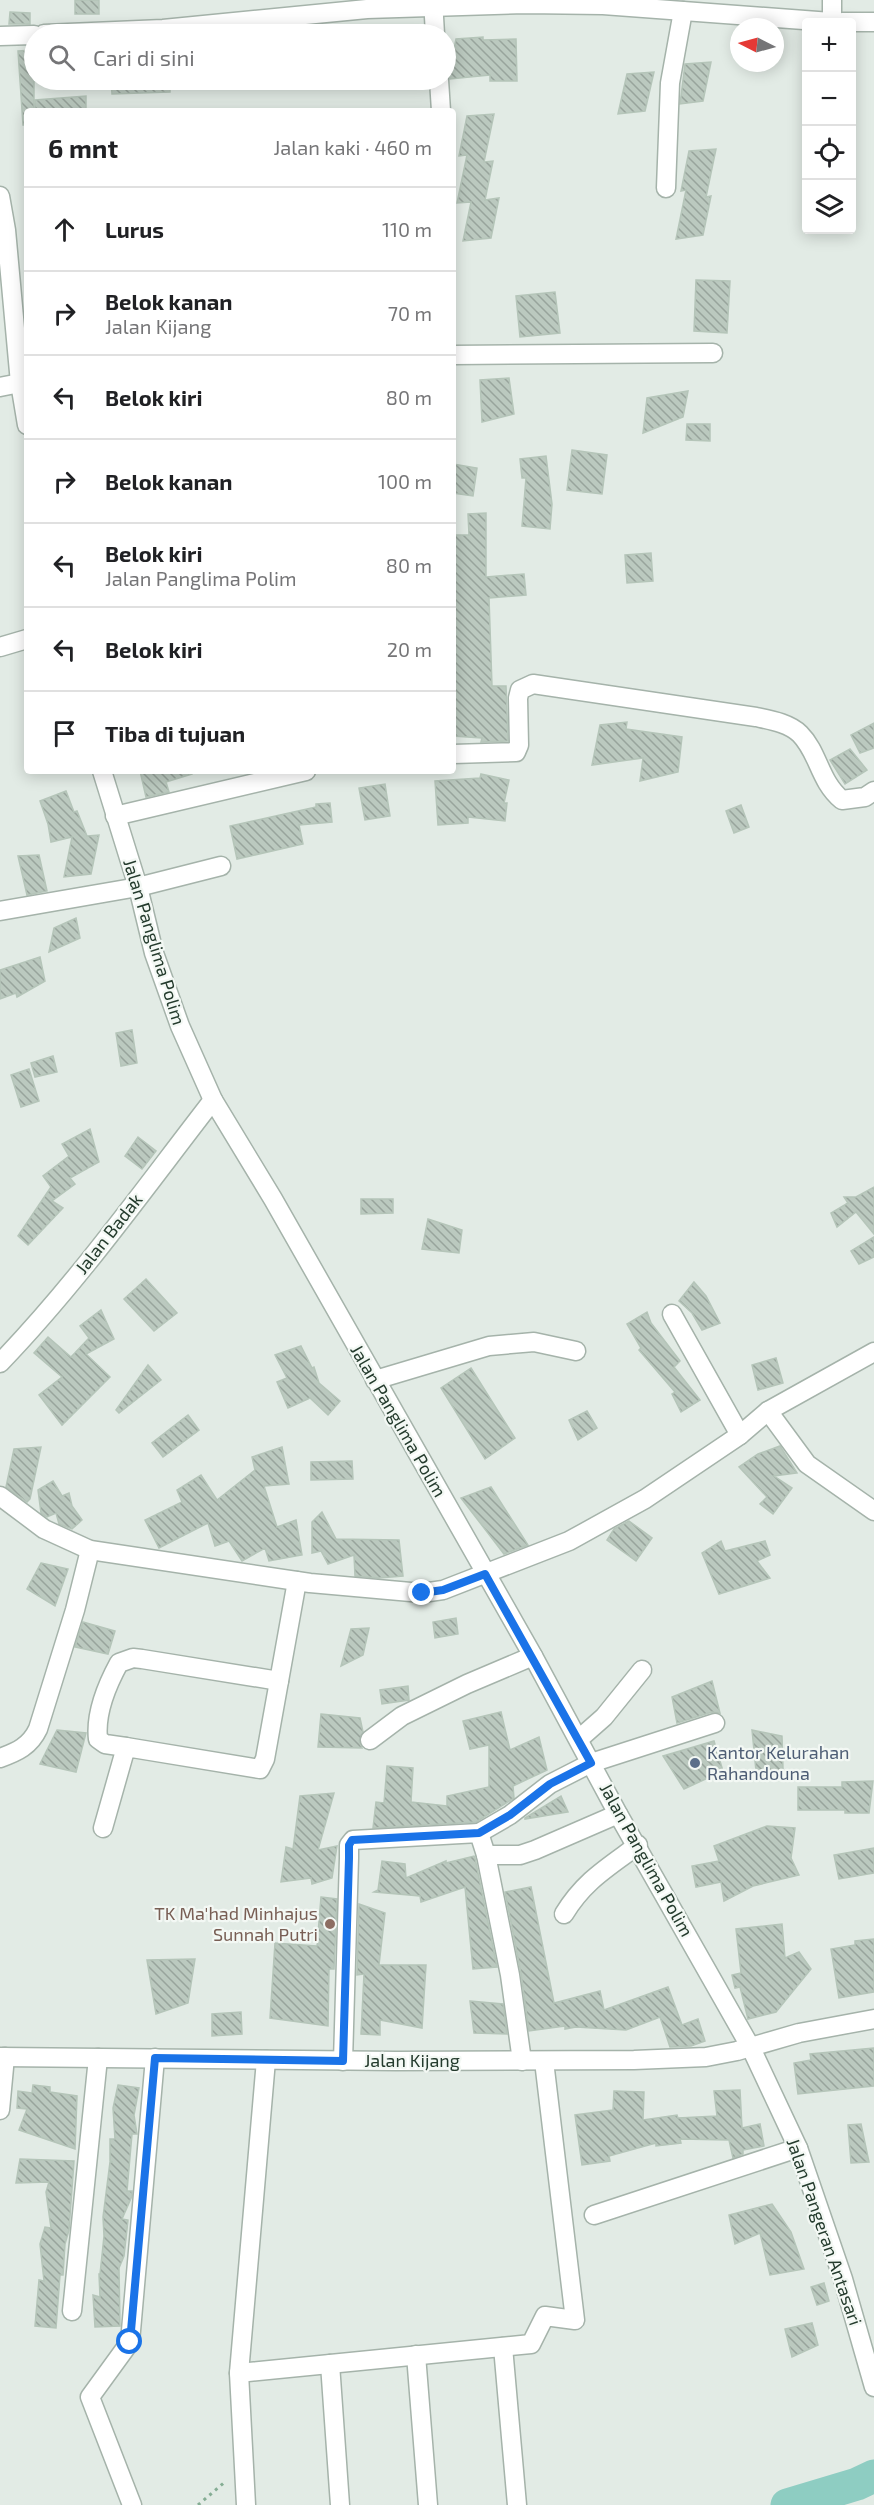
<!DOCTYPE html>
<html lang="id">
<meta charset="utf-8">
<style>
body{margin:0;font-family:"Exo 2",sans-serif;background:#f2f2f2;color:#202124}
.controls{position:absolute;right:18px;top:18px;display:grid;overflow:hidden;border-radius:6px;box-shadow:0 3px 15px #0003}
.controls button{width:54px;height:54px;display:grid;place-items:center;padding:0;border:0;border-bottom:2px solid #e0e0e0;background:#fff;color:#202124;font:30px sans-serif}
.compass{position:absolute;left:730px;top:18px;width:54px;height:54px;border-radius:50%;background:#fff;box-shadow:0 3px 15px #0003;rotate:276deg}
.stop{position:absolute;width:18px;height:18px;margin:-14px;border:4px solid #1a73e8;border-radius:50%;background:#fff}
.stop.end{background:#1a73e8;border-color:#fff;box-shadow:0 2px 6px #0008}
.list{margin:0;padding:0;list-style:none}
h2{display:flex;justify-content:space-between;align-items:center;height:78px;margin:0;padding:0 24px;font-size:26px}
h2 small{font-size:20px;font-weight:400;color:#757577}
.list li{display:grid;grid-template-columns:39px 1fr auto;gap:18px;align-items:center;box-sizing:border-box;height:84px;padding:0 24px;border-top:2px solid #e0e0e0}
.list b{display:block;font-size:22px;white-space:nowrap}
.list p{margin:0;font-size:20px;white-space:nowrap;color:#757577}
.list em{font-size:20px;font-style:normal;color:#757577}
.icon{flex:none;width:33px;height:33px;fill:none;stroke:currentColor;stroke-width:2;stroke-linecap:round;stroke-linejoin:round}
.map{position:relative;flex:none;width:874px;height:2505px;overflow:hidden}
.search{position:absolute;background:#fff;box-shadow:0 3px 15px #0003;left:24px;top:24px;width:432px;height:66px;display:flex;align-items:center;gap:15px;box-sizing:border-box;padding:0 21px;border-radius:33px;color:#757577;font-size:22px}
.panel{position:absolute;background:#fff;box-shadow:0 3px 15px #0003;left:24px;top:108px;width:432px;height:666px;border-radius:6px}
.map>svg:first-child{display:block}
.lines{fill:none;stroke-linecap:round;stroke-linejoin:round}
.river{stroke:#8ecdc2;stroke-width:33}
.building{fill:url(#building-back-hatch);stroke:#b5c5b9;stroke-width:1.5}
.minor-casing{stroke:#a5b3aa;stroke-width:21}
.path{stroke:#85ad94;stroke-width:3;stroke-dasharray:3 4.5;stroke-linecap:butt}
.minor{stroke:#fff;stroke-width:18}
.route{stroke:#1a73e8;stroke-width:8}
.service-dot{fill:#5c6f8a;stroke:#f3f8f4;stroke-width:2}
.education-dot{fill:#8d6e63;stroke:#f3f8f4;stroke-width:2}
.labels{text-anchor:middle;stroke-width:4.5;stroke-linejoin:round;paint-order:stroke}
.street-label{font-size:18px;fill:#243b2d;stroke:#f3f8f4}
.service-label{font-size:18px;fill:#4e5e75;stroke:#f3f8f4;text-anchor:start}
.education-label{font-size:18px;fill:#785e54;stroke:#f3f8f4;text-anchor:end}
</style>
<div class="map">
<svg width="874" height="2505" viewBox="0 0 874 2505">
<defs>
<pattern id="building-back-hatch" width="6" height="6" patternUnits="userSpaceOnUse" patternTransform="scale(1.5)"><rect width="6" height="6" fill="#bbc9bf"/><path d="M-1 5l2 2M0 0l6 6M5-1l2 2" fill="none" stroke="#98a49c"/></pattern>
</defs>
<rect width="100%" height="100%" fill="#e2ebe5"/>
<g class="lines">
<polyline class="river" points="787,2505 857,2484 874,2476"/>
</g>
<g class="building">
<rect x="75" y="0" width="24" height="14"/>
<polygon points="10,12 30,13 30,24 9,24"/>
<polygon points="483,37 483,40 516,39 517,81 490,81 490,75 450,79 449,75 456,39"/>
<polygon points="34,50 34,111 27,111 27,125 23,125 18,51"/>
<polygon points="711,62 703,101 680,104 685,64"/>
<polygon points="654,72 645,111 618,114 627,74"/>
<polygon points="111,80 170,80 170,92 112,94"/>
<polygon points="86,96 86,111 35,111 35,100"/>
<polygon points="494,114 484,162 493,161 485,200 499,198 491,238 463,241 471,202 457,203 467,155 459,156 467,116"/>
<polygon points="716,149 706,197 711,196 703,235 676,239 686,190 681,191 689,151"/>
<polygon points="696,280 730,281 727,333 694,331"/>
<polygon points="555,292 560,333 520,337 516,296"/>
<polygon points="509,378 514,414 482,422 480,380"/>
<polygon points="688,391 683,417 643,433 647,398"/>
<polygon points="687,424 710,424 710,441 686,440"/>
<polygon points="572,450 607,455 602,494 567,490"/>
<polygon points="546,456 552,504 550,529 522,526 526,478 522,478 520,459"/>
<polygon points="453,464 477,468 473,496 453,493"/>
<polygon points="486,513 486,577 524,574 526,595 489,598 492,686 506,686 508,741 481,742 482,738 453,736 453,535 469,535 468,514"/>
<polygon points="651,553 653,581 627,583 625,555"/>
<polygon points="627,722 626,729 682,737 678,772 640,781 643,758 592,765 600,725"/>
<polygon points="874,723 874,748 860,753 851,735"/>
<polygon points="850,749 867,770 845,784 830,760"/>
<polygon points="140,771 191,771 192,774 166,782 169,792 146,797"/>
<polygon points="481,774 509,780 504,803 507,803 505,821 468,817 468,823 438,825 435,781 480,778"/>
<polygon points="385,784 390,816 365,820 359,788"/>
<polygon points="66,791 74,812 77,811 87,836 99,835 91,874 64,877 72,837 51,842 48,824 40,801"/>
<polygon points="330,803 332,822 299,825 303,844 237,859 230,826 316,807 316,804"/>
<polygon points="741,805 749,827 734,833 726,811"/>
<polygon points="39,855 47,891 27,895 18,856"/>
<polygon points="76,918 80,938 49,952 54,928"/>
<polygon points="40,957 45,981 17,997 16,993 0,999 0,970"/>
<polygon points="132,1030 137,1063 121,1066 116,1033"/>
<polygon points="53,1056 57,1072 35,1077 31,1063"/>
<polygon points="29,1069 39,1101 21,1107 11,1075"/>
<polygon points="90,1129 99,1162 70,1178 75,1184 52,1201 63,1208 28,1245 18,1236 51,1187 43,1176 69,1156 62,1144"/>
<polygon points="138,1137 156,1151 142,1169 125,1156"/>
<polygon points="874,1187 874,1234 856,1212 837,1227 831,1213 848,1203 844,1197 856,1197"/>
<polygon points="361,1199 393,1199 393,1213 361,1214"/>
<polygon points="428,1219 462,1230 459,1253 422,1249"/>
<polygon points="874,1237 874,1257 859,1264 851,1251"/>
<polygon points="146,1279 177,1313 154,1331 124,1299"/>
<polygon points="694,1282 706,1296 720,1323 702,1330 692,1313 679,1301"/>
<polygon points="101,1310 114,1339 86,1354 110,1377 62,1425 39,1395 62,1377 34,1353 48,1337 71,1357 89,1338 80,1326"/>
<polygon points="647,1312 651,1323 680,1361 674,1367 700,1400 681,1412 672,1394 675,1392 639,1350 641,1348 627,1324"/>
<polygon points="301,1346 312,1368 314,1367 319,1383 340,1401 328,1415 310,1398 288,1408 277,1382 287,1378 275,1355"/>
<polygon points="776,1358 783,1383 758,1390 752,1365"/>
<polygon points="148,1365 161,1380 119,1413 116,1410"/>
<polygon points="471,1368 515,1438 485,1459 441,1388"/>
<polygon points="587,1411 597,1428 578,1440 569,1420"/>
<polygon points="188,1415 199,1430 163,1457 152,1443"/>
<polygon points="780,1446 797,1473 774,1476 792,1488 773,1514 760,1504 767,1497 739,1467 758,1454"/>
<polygon points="41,1447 30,1499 27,1502 6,1487 14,1449"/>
<polygon points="282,1447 289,1484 264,1486 277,1527 296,1520 302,1555 269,1561 265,1548 242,1561 229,1541 215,1546 208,1523 159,1548 145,1520 182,1502 177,1490 201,1475 217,1500 255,1470 252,1457"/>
<polygon points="352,1461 353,1479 311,1480 311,1462"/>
<polygon points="53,1481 62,1496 69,1493 72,1506 82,1520 72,1529 59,1524 56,1513 47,1517 41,1513 38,1490"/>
<polygon points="491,1487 528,1545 504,1554 461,1498"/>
<polygon points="322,1512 336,1539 399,1540 403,1576 379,1578 355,1576 354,1555 328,1564 321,1551 312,1553 312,1522"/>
<polygon points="629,1521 652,1538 636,1561 607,1540 614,1529"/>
<polygon points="721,1541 725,1551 765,1541 770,1555 757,1561 770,1578 719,1594 702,1553"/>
<polygon points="41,1563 68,1569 55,1606 27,1589"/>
<polygon points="456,1618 458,1634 435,1638 433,1622"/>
<polygon points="83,1622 115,1631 108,1654 75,1647"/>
<polygon points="369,1628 363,1655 341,1666 351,1629"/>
<polygon points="712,1681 720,1713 712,1712 677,1723 672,1697"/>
<polygon points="408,1686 409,1700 382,1704 380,1690"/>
<polygon points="501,1712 510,1750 539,1737 547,1770 513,1786 514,1798 476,1822 373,1828 376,1802 384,1803 387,1766 413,1768 411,1802 447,1806 447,1796 489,1787 489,1745 470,1749 463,1721"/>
<polygon points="321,1714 360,1718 363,1732 359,1741 362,1748 318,1747"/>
<polygon points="57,1730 86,1733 76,1772 40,1764"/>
<polygon points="752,1730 782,1736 783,1769 757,1781"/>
<polygon points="714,1741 723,1771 684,1789 663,1756"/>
<polygon points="873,1781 869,1813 845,1813 845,1810 798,1810 798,1787 842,1787 842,1782"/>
<polygon points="334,1793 318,1850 337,1846 332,1878 312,1884 311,1878 281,1882 286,1847 293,1849 300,1796"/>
<polygon points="561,1796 568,1812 525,1819 525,1818"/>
<polygon points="767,1826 795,1828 791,1858 799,1875 753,1886 724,1901 721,1882 696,1887 692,1866 719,1861 714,1846"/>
<polygon points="874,1848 874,1873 839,1879 834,1855"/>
<polygon points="474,1856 475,1858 497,1967 473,1969 465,1887 421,1902 420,1896 374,1892 378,1890 382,1861 405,1864 406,1878 446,1861 446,1863"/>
<polygon points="531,1887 554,2003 600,1991 604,2010 668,1987 682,2025 698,2019 705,2041 691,2046 670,2047 660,2017 626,2030 576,2027 565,2029 565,2026 529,2031 521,1973 505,1892"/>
<polygon points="321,1897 337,1899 334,1969 329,1969 328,2026 270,2018 275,1943 317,1946"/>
<polygon points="359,1904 385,1913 379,1965 426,1965 422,2028 380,2020 380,2035 361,2034 364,1974 357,1975"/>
<polygon points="782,1924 785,1958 799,1952 811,1969 776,2012 748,2019 740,1987 735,1988 732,1975 741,1973 736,1929"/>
<polygon points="874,1939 874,1992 839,1998 831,1949 855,1945 855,1941"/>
<polygon points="195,1959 188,2003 156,2014 147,1960"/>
<polygon points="470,2001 503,2004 507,2034 474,2033"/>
<polygon points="241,2012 242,2034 212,2036 212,2014"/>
<polygon points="874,2048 874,2086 798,2094 794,2063 811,2060 810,2054"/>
<polygon points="33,2085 50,2087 50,2092 77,2096 75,2149 19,2130 27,2109 17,2108 18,2091 32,2093"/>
<polygon points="118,2085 139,2088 134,2115 137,2134 132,2134 127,2191 132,2191 132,2196 122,2219 128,2220 124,2256 119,2268 120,2326 95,2327 93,2295 100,2297 99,2274 100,2274 104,2236 103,2217 110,2162 113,2162 110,2161 110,2139 115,2139 113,2108"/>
<polygon points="740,2090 742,2128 760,2124 764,2146 743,2150 743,2154 733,2158 729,2140 680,2139 681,2143 656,2146 656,2143 609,2156 610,2161 582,2165 575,2115 613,2110 614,2091 644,2092 643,2120 677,2115 678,2118 717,2116 714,2091"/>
<polygon points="861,2124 869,2162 851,2163 848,2125"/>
<polygon points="20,2159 74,2161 69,2230 65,2244 63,2275 60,2275 56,2328 35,2326 39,2280 44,2281 40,2244 45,2227 51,2228 46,2192 49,2182 16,2183"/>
<polygon points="772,2204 791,2232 804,2269 770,2275 760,2233 735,2244 729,2215"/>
<polygon points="824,2283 829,2301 817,2305 811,2287"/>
<polygon points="812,2323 818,2345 792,2357 785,2329"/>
</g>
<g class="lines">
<g class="minor-casing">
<g id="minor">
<polyline points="433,0 435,34"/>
<polyline points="832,0 832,22"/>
<polyline points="842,22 874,22"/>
<polyline points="44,34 163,29 367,9 525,4 603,5 831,22"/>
<polyline points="0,36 34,35"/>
<polyline points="439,80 441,111"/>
<polyline points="666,188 670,83 683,11"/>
<polyline points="0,196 6,230 20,383 27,425"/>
<polyline points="453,355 713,353"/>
<polyline points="0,387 20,383"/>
<polyline points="0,647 27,639"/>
<path d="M453 754 516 752 519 745 518 698 520 690 533 684 756 717C770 720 789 723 800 734 819 753 819 781 842 800L865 797 874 791"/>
<polyline points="102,771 138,887 154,953 180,1026 213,1100 273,1199 533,1656 618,1814 751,2048 798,2148 843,2279 874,2387"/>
<polyline points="115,816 306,771"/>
<polyline points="0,911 138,887 221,866"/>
<polyline points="672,1314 740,1435"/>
<path d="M0 1363C78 1282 144 1189 213 1100"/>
<polyline points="375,1380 489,1346 534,1342 576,1351"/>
<polyline points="768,1411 807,1464 874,1511"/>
<polyline points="0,1496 44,1529 90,1550 310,1583 422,1593 443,1590 569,1541 645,1499 740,1435 768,1411 874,1352"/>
<polyline points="579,1739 604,1717 642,1670"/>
<polyline points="370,1740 402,1716 467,1684 533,1656"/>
<path d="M126 1747 105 1744 98 1739C95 1713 107 1685 119 1663L133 1658 142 1659 279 1681"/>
<path d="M0 1758C17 1752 30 1746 38 1729L75 1610 90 1550"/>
<polyline points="103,1828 126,1747 260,1769 265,1759 297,1581"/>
<polyline points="479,1833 510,1815 550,1784 591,1763 715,1723"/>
<polyline points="486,1855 510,1975 522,2061"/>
<path d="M564 1914C584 1881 607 1868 638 1845"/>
<polyline points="0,2057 396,2061 634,2060 706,2057 737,2051 799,2033 874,2019"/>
<polyline points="343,2061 349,1858 349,1845 353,1840 479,1833 486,1855 520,1855 535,1850 618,1814"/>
<polyline points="0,2110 5,2057"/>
<polyline points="594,2215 798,2148"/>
<polyline points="72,2311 98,2058"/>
<polyline points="503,2347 517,2505"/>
<polyline points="416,2355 428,2505"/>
<polyline points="330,2364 340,2505"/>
<polyline points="239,2373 531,2344 545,2316 575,2320 544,2061"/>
<polyline points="132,2505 90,2397 130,2342 155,2058"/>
<polyline points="246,2505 239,2373 266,2060"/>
</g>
</g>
<polyline class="path" points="198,2505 226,2481"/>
<use href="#minor" class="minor"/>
</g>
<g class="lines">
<polyline class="route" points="130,2342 155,2058 343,2061 349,1858 349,1845 352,1840 479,1833 510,1815 550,1784 591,1763 485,1574 443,1590 422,1593"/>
</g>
<circle class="service-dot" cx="695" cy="1763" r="6"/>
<circle class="education-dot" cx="330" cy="1924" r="6"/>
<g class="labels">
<g class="street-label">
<text transform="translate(154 942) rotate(73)" y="6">Jalan Panglima Polim</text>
<text transform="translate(109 1234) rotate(-52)" y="6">Jalan Badak</text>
<text transform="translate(398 1421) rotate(60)" y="6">Jalan Panglima Polim</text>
<text transform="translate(646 1860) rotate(61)" y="6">Jalan Panglima Polim</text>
<text x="412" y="2067">Jalan Kijang</text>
<text transform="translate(824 2232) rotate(71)" y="6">Jalan Pangeran Antasari</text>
</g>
<g class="service-label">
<text x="707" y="1759">Kantor Kelurahan<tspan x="707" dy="21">Rahandouna</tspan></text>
</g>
<g class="education-label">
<text x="318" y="1920">TK Ma'had Minhajus<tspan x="318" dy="21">Sunnah Putri</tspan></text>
</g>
</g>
</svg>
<div class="controls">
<button>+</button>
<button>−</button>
<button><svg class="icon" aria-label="locate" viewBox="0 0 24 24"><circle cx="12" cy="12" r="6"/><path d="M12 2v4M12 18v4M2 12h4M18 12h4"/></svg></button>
<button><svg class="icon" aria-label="layers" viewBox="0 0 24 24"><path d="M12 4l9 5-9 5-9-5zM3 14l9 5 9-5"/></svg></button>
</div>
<svg class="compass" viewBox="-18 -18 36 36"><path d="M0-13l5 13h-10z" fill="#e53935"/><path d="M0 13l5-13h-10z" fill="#757577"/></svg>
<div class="stop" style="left:130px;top:2342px"></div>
<div class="stop end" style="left:422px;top:1593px"></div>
<div class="search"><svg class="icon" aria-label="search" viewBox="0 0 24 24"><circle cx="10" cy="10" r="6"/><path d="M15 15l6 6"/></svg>Cari di sini</div>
<section class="panel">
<h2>6 mnt<small>Jalan kaki · 460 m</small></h2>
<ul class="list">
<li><svg class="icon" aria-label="ahead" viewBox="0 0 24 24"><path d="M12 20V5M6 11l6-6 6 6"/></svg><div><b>Lurus</b></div><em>110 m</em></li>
<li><svg class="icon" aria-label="right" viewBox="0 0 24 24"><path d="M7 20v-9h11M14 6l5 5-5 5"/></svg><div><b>Belok kanan</b><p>Jalan Kijang</p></div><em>70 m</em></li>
<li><svg class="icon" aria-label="left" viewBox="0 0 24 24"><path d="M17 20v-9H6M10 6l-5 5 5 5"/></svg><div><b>Belok kiri</b></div><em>80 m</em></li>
<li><svg class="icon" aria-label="right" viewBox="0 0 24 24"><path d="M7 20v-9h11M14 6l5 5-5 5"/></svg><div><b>Belok kanan</b></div><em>100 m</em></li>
<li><svg class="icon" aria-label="left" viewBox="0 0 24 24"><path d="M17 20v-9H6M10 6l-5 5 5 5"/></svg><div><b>Belok kiri</b><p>Jalan Panglima Polim</p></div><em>80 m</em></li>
<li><svg class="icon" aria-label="left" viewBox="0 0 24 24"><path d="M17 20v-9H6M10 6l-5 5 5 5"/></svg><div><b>Belok kiri</b></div><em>20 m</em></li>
<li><svg class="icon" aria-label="arrive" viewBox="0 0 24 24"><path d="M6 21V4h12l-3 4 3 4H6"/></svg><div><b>Tiba di tujuan</b></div></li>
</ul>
</section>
</div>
